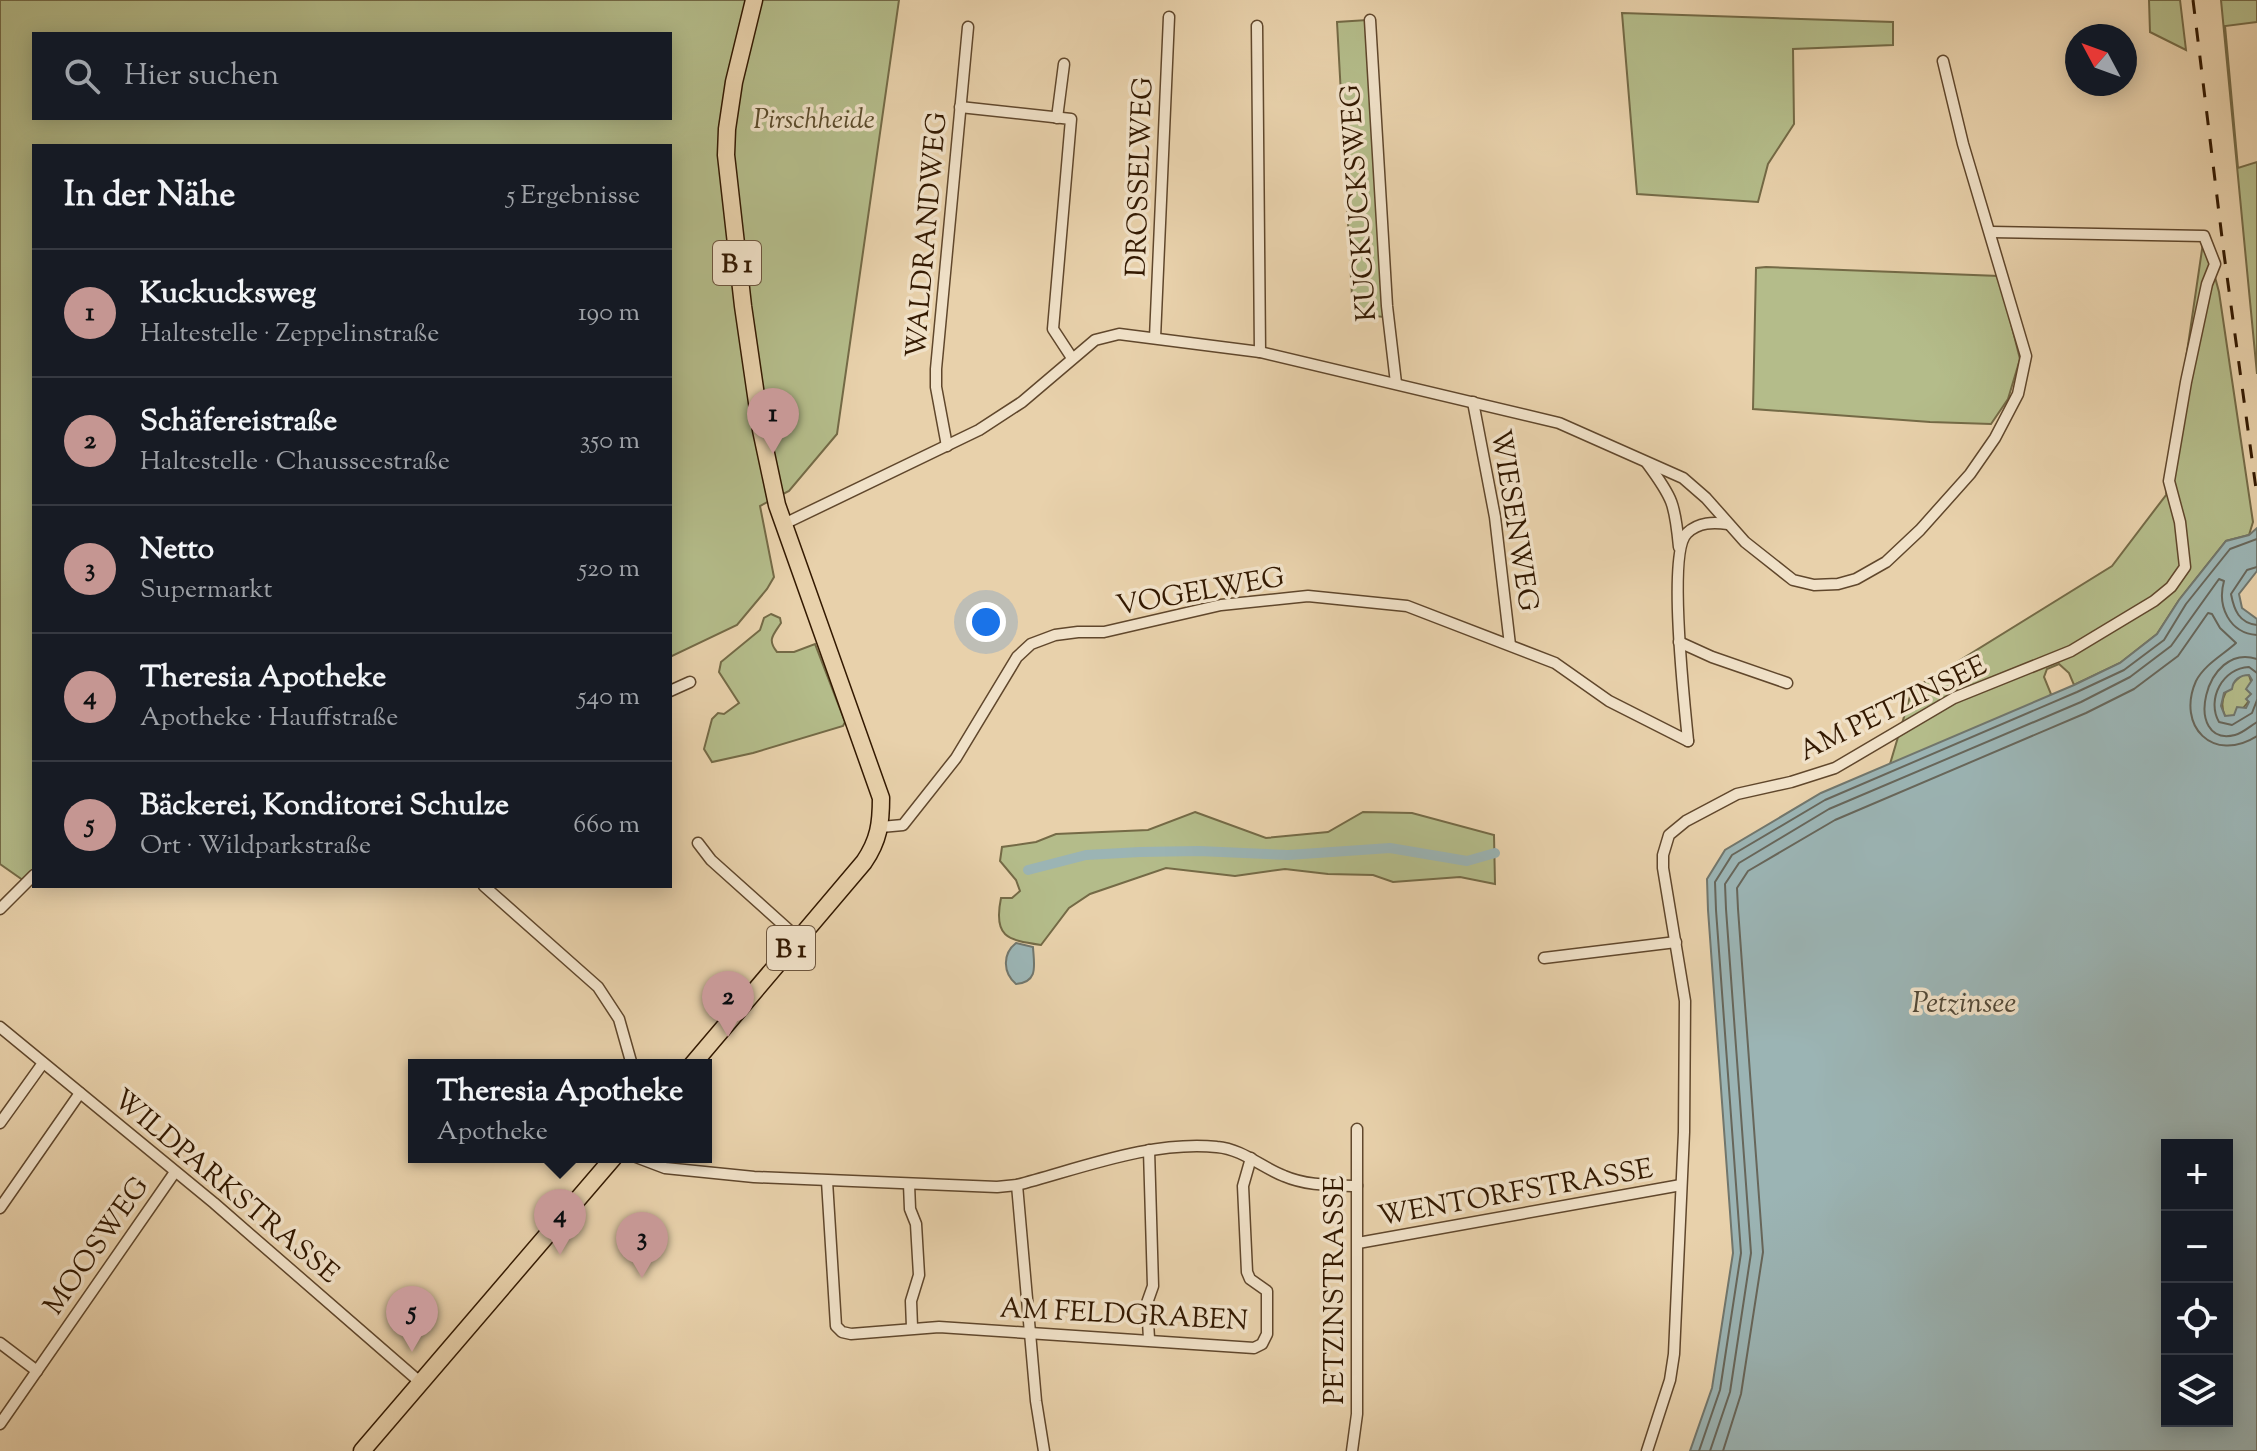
<!DOCTYPE html>
<html lang="de">
<meta charset="utf-8">
<style>
body{margin:0;font-family:"Sorts Mill Goudy",serif;background:#242831;color:#f1f3f6}
.controls{position:absolute;right:24px;bottom:24px;display:grid;overflow:hidden;border-radius:0px;box-shadow:0 4px 20px #0003}
.controls button{width:72px;height:72px;display:grid;place-items:center;padding:0;border:0;border-bottom:2px solid #363941;background:#171b24;color:#f1f3f6;font:40px sans-serif}
.compass{position:absolute;left:2065px;top:24px;width:72px;height:72px;border-radius:50%;background:#171b24;box-shadow:0 4px 20px #0003;rotate:311deg}
.you{position:absolute;left:986px;top:622px;width:28px;height:28px;margin:-20px;border:6px solid #fff;border-radius:50%;background:#1a73e8;box-shadow:0 0 0 12px #1a73e833}
.badge{display:grid;place-items:center;width:52px;height:52px;border-radius:50%;background:#c59692;color:#111;font-size:26px;font-weight:700}
.pin{position:absolute;translate:-50% -66px;filter:drop-shadow(0 2px 4px #0008)}
.pin::after{content:'';position:absolute;top:42px;width:28px;height:24px;background:inherit;clip-path:polygon(0 0,100% 0,50% 100%)}
.popup{position:absolute;left:408px;top:1059px;width:304px;height:104px;box-sizing:border-box;display:grid;place-content:center;border-radius:0px;background:#171b24;filter:drop-shadow(0 2px 6px #0005);font-size:26px;white-space:nowrap;color:#9ea1a6}
.popup b{font-size:30px;color:#f1f3f6}
.popup::after{content:'';position:absolute;left:50%;top:100%;margin-left:-16px;border:16px solid transparent;border-top-color:#171b24}
.list{margin:0;padding:0;list-style:none}
h2{display:flex;justify-content:space-between;align-items:center;height:104px;margin:0;padding:0 32px;font-size:34px}
h2 small{font-size:26px;font-weight:400;color:#9ea1a6}
.list li{display:grid;grid-template-columns:52px 1fr auto;gap:24px;align-items:center;box-sizing:border-box;height:128px;padding:0 32px;border-top:2px solid #363941}
.list b{display:block;font-size:30px;white-space:nowrap}
.list p{margin:0;font-size:26px;white-space:nowrap;color:#9ea1a6}
.list em{font-size:26px;font-style:normal;color:#9ea1a6}
.icon{flex:none;width:44px;height:44px;fill:none;stroke:currentColor;stroke-width:2;stroke-linecap:round;stroke-linejoin:round}
.map{position:relative;flex:none;width:2257px;height:1451px;overflow:hidden}
.search{position:absolute;background:#171b24;box-shadow:0 4px 20px #0003;left:32px;top:32px;width:640px;height:88px;display:flex;align-items:center;gap:20px;box-sizing:border-box;padding:0 28px;border-radius:0px;color:#9ea1a6;font-size:30px}
.panel{position:absolute;background:#171b24;box-shadow:0 4px 20px #0003;left:32px;top:144px;width:640px;height:744px;border-radius:0px}
.map>svg:first-child{display:block}
.green{fill:#b4bc8a;stroke:#746a46;stroke-width:2;fill-rule:evenodd}
.water{fill:#9bb4b4;stroke:#71766c;stroke-width:2;fill-rule:evenodd}
.lines{fill:none;stroke-linecap:round;stroke-linejoin:round}
.shore{stroke:#67665a;stroke-width:2}
.canal{stroke:#9bb4b4;stroke-width:10}
.street-casing{stroke:#60472c;stroke-width:13}
.primary-casing{stroke:#331901;stroke-width:19}
.street{stroke:#f0e1c8;stroke-width:10}
.primary{stroke:#e8d1ab;stroke-width:16}
.rail{stroke:#331901;stroke-width:3;stroke-dasharray:14 14;stroke-linecap:butt}
.labels{text-anchor:middle;stroke-width:7;stroke-linejoin:round;paint-order:stroke}
.shield{fill:#f0e1c8;stroke:#6c553d;stroke-width:2}
.shield-label{font-size:26px;font-weight:bold;fill:#331901}
.park-label{font-size:28px;font-style:italic;fill:#5a4a2a;stroke:#f0e1c8}
.street-label{font-size:28px;fill:#331901;stroke:#f0e1c8}
.water-label{font-size:30px;font-style:italic;fill:#524837;stroke:#f0e1c8}
</style>
<div class="map">
<svg width="2257" height="1451" viewBox="0 0 2257 1451">
<rect width="100%" height="100%" fill="#e8d1ab"/>
<filter id="stains"><feTurbulence type="fractalNoise" baseFrequency=".0025" numOctaves="4"/><feColorMatrix values="0 0 0 0 .2 0 0 0 0 .09 0 0 0 0 .02 0 0 0 .5 -.17"/></filter>
<radialGradient id="worn" r=".72"><stop offset=".6" stop-color="#630" stop-opacity="0"/><stop offset="1" stop-color="#630" stop-opacity=".3"/></radialGradient>
<g class="green">
<path d="M0 0H899L837 434 789 491 760 506 774 577 767 589 737 625 670 657V146H34V875L27 883 0 864ZM34 34H670V118H34Z"/>
<polygon points="2149,0 2180,0 2186,50 2150,32"/>
<polygon points="2221,0 2257,0 2257,22 2225,26 2238,168 2257,162 2257,374"/>
<polygon points="1622,13 1893,22 1893,45 1793,49 1794,124 1768,164 1758,202 1637,194"/>
<polygon points="1367,20 1384,317 1353,314 1337,22"/>
<polygon points="2204,236 2219,292 2253,522 2249,535 2226,541 2179,600 2157,634 2120,663 2074,685 2069,673 2059,664 2047,669 2044,677 2051,694 2027,724 1890,764 1912,690 2112,566 2166,495"/>
<polygon points="1766,267 1999,276 2020,359 2008,399 1991,424 1930,422 1753,409 1756,268"/>
<path d="M771 614 780 618 781 623C773 635 767 640 777 652H794L815 644 845 722 843 726 753 753 712 762 704 749 712 719 718 713 724 714 739 703 719 672 721 662 760 630 764 618Z"/>
<path d="M2242 675H2249C2257 694 2247 708 2231 717L2225 716C2217 698 2228 687 2242 675Z"/>
<path d="M1195 812 1266 838 1328 832 1363 812 1412 813 1494 835 1495 884 1460 877 1393 882 1373 875 1328 874 1285 869 1235 876 1166 868 1090 894 1069 908 1041 945C1007 940 993 937 1001 898H1012L1020 891 1016 880 1000 861 1002 847 1036 842 1056 834 1148 830Z"/>
</g>
<g class="water">
<path d="M2257 528V571L2239 594 2242 608 2257 619V1451H1690L1712 1388 1733 1253 1708 910 1707 879 1725 850 1821 793 2074 685 2120 663 2157 634 2179 600 2226 541 2249 535ZM2249 675 2252 680 2246 689 2251 694 2246 699 2249 702 2246 708 2237 707 2234 715 2225 716 2221 706 2224 693 2232 689C2233 680 2240 675 2249 675ZM2167 1145H2227V1421H2167Z"/>
<path d="M1016 943 1033 947C1034 965 1039 982 1016 984 1003 973 1002 954 1016 943Z"/>
</g>
<g class="lines">
<g class="shore">
<path d="M2257 567 2247 570 2231 594C2234 610 2239 623 2257 625"/>
<path d="M2257 659C2204 641 2182 748 2235 735 2243 733 2250 726 2257 722"/>
<path d="M2257 673 2249 667C2223 668 2206 699 2219 722L2232 725 2252 713 2257 700"/>
<polyline points="1699,1451 1720,1390 1741,1253 1716,910 1715,882 1732,855 1825,800 2077,692 2124,670 2164,640 2186,604 2230,549 2257,539"/>
<path d="M1710 1451 1730 1392 1751 1253 1726 909 1725 884 1739 863 1829 809 2081 702 2130 677 2171 646 2219 579 2224 581C2217 606 2229 633 2257 635"/>
<path d="M1723 1451 1741 1394 1763 1252 1738 909 1737 888 1748 871 1835 820 2086 713 2134 689 2178 656 2208 613 2212 614 2220 628 2236 643C2223 655 2205 664 2196 681 2176 726 2213 764 2257 736"/>
</g>
<polyline class="canal" points="1028,870 1086,855 1140,852 1199,851 1288,855 1390,848 1467,861 1495,853"/>
<g class="street-casing">
<g id="street">
<polyline points="1370,20 1387,306 1396,383"/>
<polyline points="1257,26 1260,352"/>
<polyline points="960,107 1071,119 1053,329 1072,358"/>
<polyline points="1057,118 1064,64"/>
<polyline points="1155,338 1169,17"/>
<polyline points="1473,402 1495,517 1510,645"/>
<polyline points="947,446 936,387 936,369 968,27"/>
<path d="M1647 463C1673 498 1675 504 1679 547"/>
<polyline points="784,524 979,430 1022,402 1095,340 1119,334 1260,352 1559,423 1683,478 1706,498 1745,542 1793,580 1814,585 1838,584 1856,579 1886,562 1920,530 1970,474 1995,438 2018,394 2026,356 1963,144 1943,61"/>
<polyline points="1679,642 1712,657 1787,683"/>
<polyline points="670,691 690,682"/>
<path d="M1688 741C1685 708 1667 552 1687 533 1699 522 1713 522 1728 524"/>
<polyline points="881,827 903,825 956,758 1017,657 1031,644 1055,635 1078,632 1104,632 1221,605 1308,596 1407,606 1555,663 1609,701 1688,741"/>
<polyline points="698,843 711,860 799,939"/>
<polyline points="484,886 598,987 619,1019 632,1065"/>
<polyline points="0,909 34,875"/>
<polyline points="1544,958 1676,942"/>
<polyline points="0,1027 214,1203 421,1383"/>
<polyline points="0,1123 43,1063"/>
<path d="M636 1157 665 1168 754 1177 997 1187 1017 1185C1079 1169 1152 1140 1217 1147 1242 1149 1261 1167 1284 1176 1307 1186 1333 1185 1357 1186"/>
<polyline points="827,1181 836,1326 842,1332 851,1334 939,1327 1254,1348 1262,1344 1267,1334 1267,1291 1250,1279 1247,1272 1243,1186 1251,1158"/>
<polyline points="909,1184 910,1209 916,1224 919,1275 911,1301 912,1327"/>
<polyline points="1017,1185 1036,1401 1044,1451"/>
<polyline points="0,1208 80,1093"/>
<polyline points="1358,1243 1681,1185"/>
<polyline points="1149,1339 1147,1303 1153,1286 1149,1150"/>
<polyline points="0,1343 37,1371"/>
<polyline points="0,1424 175,1172"/>
<polyline points="1352,1451 1357,1414 1357,1129"/>
<polyline points="1647,1451 1670,1380 1674,1354 1684,1132 1685,1001 1663,868 1663,855 1669,835 1686,821 1737,794 1791,782 1835,768 1954,698 2071,651 2154,601 2171,587 2185,567 2180,522 2169,481 2186,382 2207,284 2215,264 2204,236 1991,232"/>
</g>
</g>
<g class="primary-casing">
<g id="primary">
<path d="M692 1065 864 862C879 840 881 823 881 798L777 505 761 430 743 306 726 155 727 129 734 82 754 0"/>
<polyline points="362,1451 614,1157"/>
</g>
</g>
<use href="#street" class="street"/>
<use href="#primary" class="primary"/>
<polyline class="rail" points="2193,0 2224,254 2257,496"/>
</g>
<g class="labels">
<g class="shield">
<rect x="713" y="241" width="48" height="44" rx="6"/>
<rect x="767" y="926" width="48" height="44" rx="6"/>
</g>
<g class="shield-label">
<text x="737" y="272">B 1</text>
<text x="791" y="957">B 1</text>
</g>
<g class="park-label">
<text x="814" y="128">Pirschheide</text>
</g>
<g class="street-label">
<text transform="translate(1138 177) rotate(-88)" y="10">DROSSELWEG</text>
<text transform="translate(1357 203) rotate(-94)" y="10">KUCKUCKSWEG</text>
<text transform="translate(925 235) rotate(-85)" y="10">WALDRANDWEG</text>
<text transform="translate(1516 520) rotate(81)" y="10">WIESENWEG</text>
<text transform="translate(1200 590) rotate(-10)" y="10">VOGELWEG</text>
<text transform="translate(1892 707) rotate(-26)" y="10">AM PETZINSEE</text>
<text transform="translate(227 1185) rotate(40)" y="10">WILDPARKSTRASSE</text>
<text transform="translate(1515 1191) rotate(-10)" y="10">WENTORFSTRASSE</text>
<text transform="translate(95 1245) rotate(-55)" y="10">MOOSWEG</text>
<text transform="translate(1333 1290) rotate(-90)" y="10">PETZINSTRASSE</text>
<text transform="translate(1124 1313) rotate(3)" y="10">AM FELDGRABEN</text>
</g>
<g class="water-label">
<text x="1964" y="1012">Petzinsee</text>
</g>
</g>
<rect width="100%" height="100%" filter="url(#stains)"/>
<rect width="100%" height="100%" fill="url(#worn)"/>
</svg>
<div class="controls">
<button>+</button>
<button>−</button>
<button><svg class="icon" aria-label="locate" viewBox="0 0 24 24"><circle cx="12" cy="12" r="6"/><path d="M12 2v4M12 18v4M2 12h4M18 12h4"/></svg></button>
<button><svg class="icon" aria-label="layers" viewBox="0 0 24 24"><path d="M12 4l9 5-9 5-9-5zM3 14l9 5 9-5"/></svg></button>
</div>
<svg class="compass" viewBox="-18 -18 36 36"><path d="M0-13l5 13h-10z" fill="#e53935"/><path d="M0 13l5-13h-10z" fill="#9ea1a6"/></svg>
<div class="you"></div>
<div class="pin badge" style="left:773px;top:454px">1</div>
<div class="pin badge" style="left:728px;top:1037px">2</div>
<div class="pin badge" style="left:642px;top:1278px">3</div>
<div class="pin badge" style="left:560px;top:1255px">4</div>
<div class="popup"><b>Theresia Apotheke</b>Apotheke</div>
<div class="pin badge" style="left:412px;top:1352px">5</div>
<div class="search"><svg class="icon" aria-label="search" viewBox="0 0 24 24"><circle cx="10" cy="10" r="6"/><path d="M15 15l6 6"/></svg>Hier suchen</div>
<section class="panel">
<h2>In der Nähe<small>5 Ergebnisse</small></h2>
<ul class="list">
<li><span class="badge">1</span><div><b>Kuckucksweg</b><p>Haltestelle · Zeppelinstraße</p></div><em>190 m</em></li>
<li><span class="badge">2</span><div><b>Schäfereistraße</b><p>Haltestelle · Chausseestraße</p></div><em>350 m</em></li>
<li><span class="badge">3</span><div><b>Netto</b><p>Supermarkt</p></div><em>520 m</em></li>
<li><span class="badge">4</span><div><b>Theresia Apotheke</b><p>Apotheke · Hauffstraße</p></div><em>540 m</em></li>
<li><span class="badge">5</span><div><b>Bäckerei, Konditorei Schulze</b><p>Ort · Wildparkstraße</p></div><em>660 m</em></li>
</ul>
</section>
</div>
